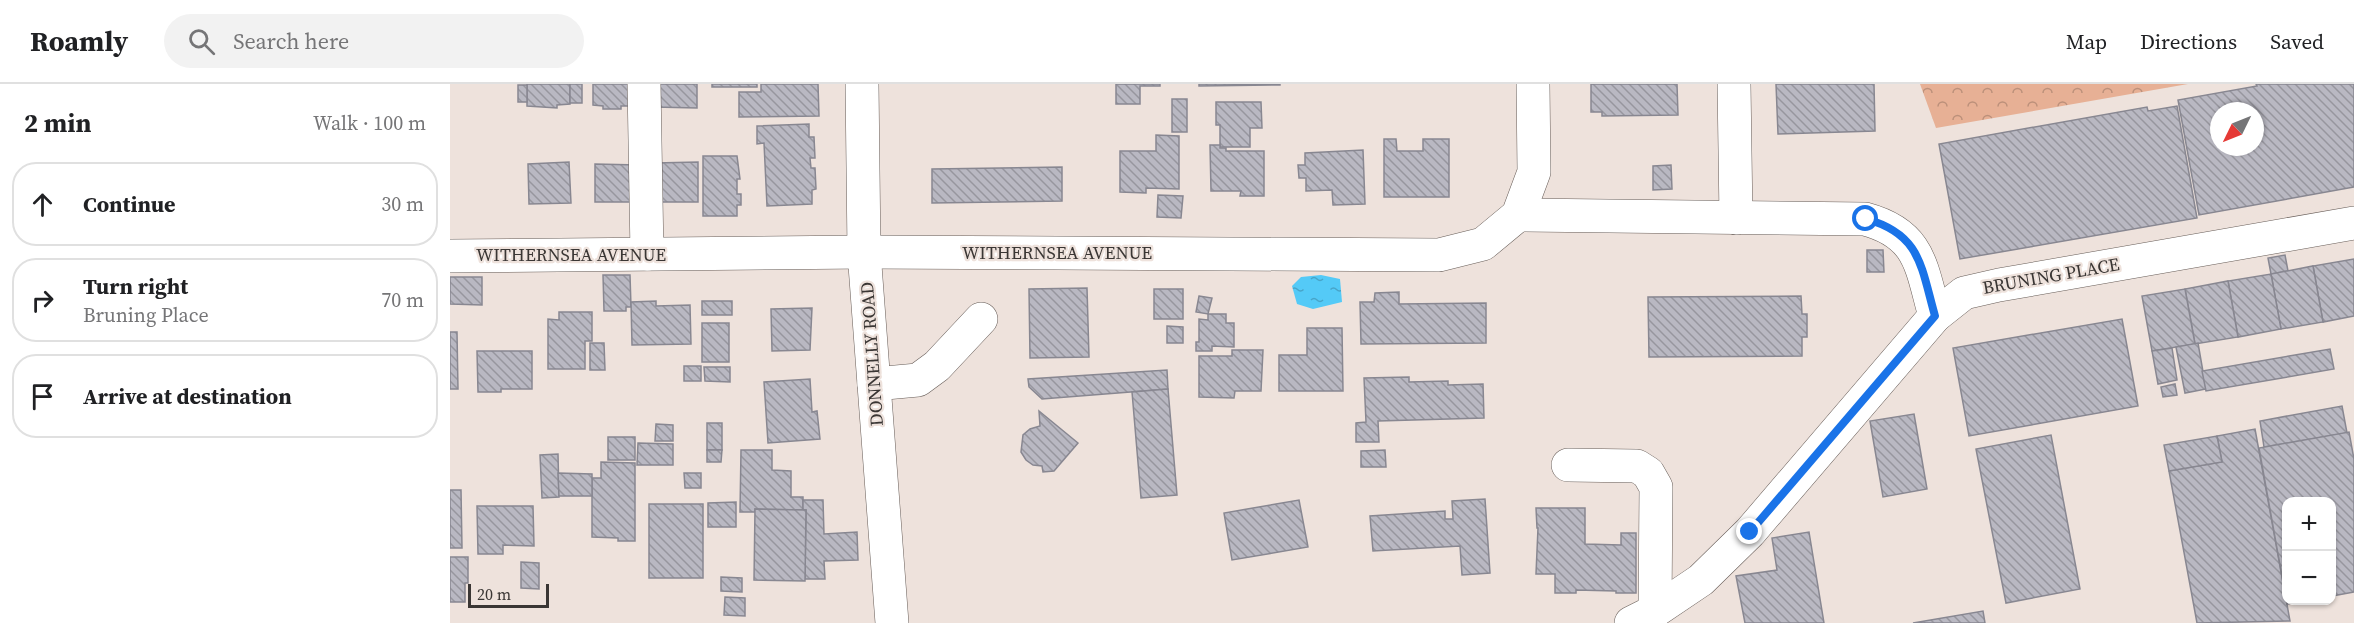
<!DOCTYPE html>
<meta charset="utf-8">
<style>
body{margin:0;font-family:"Source Serif 4",serif;background:#f2f2f2;color:#202124}
.controls{position:absolute;right:18px;bottom:18px;display:grid;overflow:hidden;border-radius:12px;box-shadow:0 2px 4px #0004}
.controls button{width:54px;height:54px;display:grid;place-items:center;padding:0;border:0;border-bottom:2px solid #e0e0e0;background:#fff;color:#202124;font:30px sans-serif}
.compass{position:absolute;left:1760px;top:18px;width:54px;height:54px;border-radius:50%;background:#fff;box-shadow:0 2px 4px #0004;rotate:227deg}
.scale{position:absolute;left:18px;bottom:15px;width:81px;box-sizing:border-box;padding-left:6px;border:3px solid #3a3634;border-top:0;font-size:16px;line-height:21px;white-space:nowrap;color:#3a3634;-webkit-text-stroke:4px #eee2dc;paint-order:stroke}
.stop{position:absolute;width:18px;height:18px;margin:-14px;border:4px solid #1a73e8;border-radius:50%;background:#fff}
.stop.end{background:#1a73e8;border-color:#fff;box-shadow:0 2px 6px #0008}
.list{margin:0;padding:0;list-style:none}
h2{display:flex;justify-content:space-between;align-items:center;height:78px;margin:0;padding:0 24px;font-size:26px}
h2 small{font-size:20px;font-weight:400;color:#757577}
.list li{display:grid;grid-template-columns:39px 1fr auto;gap:18px;align-items:center;box-sizing:border-box;height:84px;margin:0 12px 12px;padding:0 12px;border:2px solid #e0e0e0;border-radius:24px}
.list b{display:block;font-size:22px;white-space:nowrap}
.list p{margin:0;font-size:20px;white-space:nowrap;color:#757577}
.list em{font-size:20px;font-style:normal;color:#757577}
.icon{flex:none;width:33px;height:33px;fill:none;stroke:currentColor;stroke-width:2;stroke-linecap:round;stroke-linejoin:round}
.map{position:relative;flex:none;width:1904px;height:539px;overflow:hidden}
header{display:flex;align-items:center;gap:36px;box-sizing:border-box;height:84px;padding:0 30px;background:#fff;border-bottom:2px solid #e0e0e0}
header strong{font-size:28px}
nav{display:flex;gap:33px;margin-inline-start:auto;font-size:21px}
.search{width:420px;height:54px;background:#f2f2f2;display:flex;align-items:center;gap:15px;box-sizing:border-box;padding:0 21px;border-radius:33px;color:#757577;font-size:22px}
main{display:flex}
aside{flex:1;background:#fff}
.map>svg:first-child{display:block}
.forest{fill:url(#forest-crowns)}
.water{fill:url(#water-ripples)}
.building{fill:url(#building-back-hatch);stroke:#888791;stroke-width:1.5;fill-rule:evenodd}
.lines{fill:none;stroke-linecap:round;stroke-linejoin:round}
.minor-casing{stroke:#675d58;stroke-width:34}
.minor{stroke:#fff;stroke-width:33}
.route{stroke:#1a73e8;stroke-width:8}
.labels{text-anchor:middle;stroke-width:4.5;stroke-linejoin:round;paint-order:stroke}
.street-label{font-size:18px;fill:#3a3634;stroke:#eee2dc}
</style>
<header>
<strong>Roamly</strong>
<div class="search"><svg class="icon" aria-label="search" viewBox="0 0 24 24"><circle cx="10" cy="10" r="6"/><path d="M15 15l6 6"/></svg>Search here</div>
<nav><a>Map</a><a>Directions</a><a>Saved</a></nav>
</header>
<main>
<aside>
<h2>2 min<small>Walk · 100 m</small></h2>
<ul class="list">
<li><svg class="icon" aria-label="ahead" viewBox="0 0 24 24"><path d="M12 20V5M6 11l6-6 6 6"/></svg><div><b>Continue</b></div><em>30 m</em></li>
<li><svg class="icon" aria-label="right" viewBox="0 0 24 24"><path d="M7 20v-9h11M14 6l5 5-5 5"/></svg><div><b>Turn right</b><p>Bruning Place</p></div><em>70 m</em></li>
<li><svg class="icon" aria-label="arrive" viewBox="0 0 24 24"><path d="M6 21V4h12l-3 4 3 4H6"/></svg><div><b>Arrive at destination</b></div></li>
</ul>
</aside>
<div class="map">
<svg width="1904" height="539" viewBox="0 0 1904 539">
<defs>
<pattern id="forest-crowns" width="20" height="18" patternUnits="userSpaceOnUse" patternTransform="scale(1.5)"><rect width="20" height="18" fill="#e7b095"/><path d="M2 6a3 3 0 1 1 6 0M12 15a3 3 0 1 1 6 0" fill="none" stroke="#bc907a"/></pattern>
<pattern id="water-ripples" width="26" height="14" patternUnits="userSpaceOnUse" patternTransform="scale(1.5)"><rect width="26" height="14" fill="#54caf7"/><path d="M2 4q2-2 4 0t4 0M15 11q2-2 4 0t4 0" fill="none" stroke="#47a5c9"/></pattern>
<pattern id="building-back-hatch" width="6" height="6" patternUnits="userSpaceOnUse" patternTransform="scale(1.5)"><rect width="6" height="6" fill="#b9b8c2"/><path d="M-1 5l2 2M0 0l6 6M5-1l2 2" fill="none" stroke="#97969e"/></pattern>
</defs>
<rect width="100%" height="100%" fill="#eee2dc"/>
<polygon class="forest" points="1470,0 1738,0 1486,44"/>
<polygon class="water" points="871,191 890,195 892,218 863,225 847,220 842,202 851,193"/>
<g class="building">
<polygon points="77,0 120,0 120,20 107,21 107,24 77,22"/>
<rect x="120" y="0" width="12" height="19"/>
<polygon points="143,0 185,0 185,22 171,22 171,25 153,25 153,22 143,21"/>
<polygon points="204,0 247,0 247,24 204,23"/>
<rect x="262" y="0" width="45" height="3"/>
<polygon points="311,0 368,0 369,32 289,33 289,8 311,8"/>
<polygon points="666,0 710,0 710,2 690,2 690,20 666,20"/>
<polygon points="749,0 830,0 830,1 749,2"/>
<polygon points="1141,0 1227,0 1228,31 1152,32 1152,28 1141,28"/>
<polygon points="1326,0 1424,0 1425,47 1328,50"/>
<path d="M1806 0H1904V103L1749 131 1728 16 1807 2ZM1769 27H1805V63H1769Z"/>
<rect x="68" y="1" width="9" height="17"/>
<rect x="722" y="15" width="15" height="33"/>
<polygon points="766,18 811,18 812,44 800,44 800,63 770,63 770,41 766,41"/>
<polygon points="1727,22 1747,134 1510,175 1489,60 1697,23 1698,27"/>
<polygon points="359,40 359,53 364,53 365,74 360,74 361,84 365,84 366,105 362,106 362,120 317,122 314,59 307,60 307,42"/>
<polygon points="706,51 729,52 729,105 696,104 696,109 670,108 670,67 706,67"/>
<polygon points="934,55 946,55 947,67 973,67 973,55 999,55 999,113 934,113"/>
<polygon points="760,61 770,61 770,64 776,64 776,67 814,67 814,112 790,112 791,107 761,107"/>
<polygon points="913,66 915,120 883,121 882,106 856,107 856,94 849,94 848,81 855,81 855,69"/>
<polygon points="253,72 287,72 290,95 287,95 287,110 291,110 291,121 287,121 287,132 253,132"/>
<polygon points="119,78 121,119 79,120 78,80"/>
<polygon points="248,78 248,118 205,118 205,79"/>
<polygon points="145,80 188,81 188,118 145,118"/>
<polygon points="1221,81 1222,105 1203,106 1203,82"/>
<polygon points="612,83 612,117 482,119 482,85"/>
<polygon points="708,111 733,112 731,134 707,133"/>
<polygon points="1417,166 1433,166 1434,188 1417,188"/>
<polygon points="1835,171 1838,187 1821,190 1818,174"/>
<polygon points="1904,175 1904,232 1873,238 1863,182"/>
<polygon points="1863,182 1873,238 1831,245 1821,190"/>
<polygon points="1821,190 1831,245 1788,253 1778,197"/>
<polygon points="153,191 180,191 181,223 176,223 176,227 154,227"/>
<polygon points="0,193 32,193 32,221 0,220"/>
<polygon points="1778,197 1788,253 1745,260 1735,205"/>
<polygon points="637,204 639,273 580,274 579,205"/>
<rect x="704" y="205" width="29" height="30"/>
<polygon points="1735,205 1745,260 1702,267 1692,212"/>
<polygon points="949,208 949,220 1036,219 1036,259 911,260 910,218 924,218 925,209"/>
<polygon points="749,212 762,214 758,230 746,228"/>
<polygon points="1351,212 1352,230 1357,230 1357,253 1352,253 1352,272 1199,273 1198,213"/>
<polygon points="206,217 206,222 240,221 241,260 182,261 181,218"/>
<rect x="252" y="217" width="30" height="14"/>
<polygon points="362,224 360,266 322,267 321,225"/>
<polygon points="109,228 142,228 142,257 135,257 135,285 98,285 98,235 109,236"/>
<polygon points="758,230 776,230 776,239 784,239 784,263 762,262 762,267 746,267 746,258 749,258 749,235 758,236"/>
<polygon points="1672,235 1688,322 1519,352 1503,264"/>
<rect x="252" y="239" width="27" height="39"/>
<polygon points="717,242 733,243 733,259 717,259"/>
<polygon points="857,244 892,244 893,307 829,307 829,271 857,271"/>
<polygon points="0,248 7,248 8,305 0,305"/>
<polygon points="140,259 154,259 155,286 140,286"/>
<polygon points="1748,259 1756,305 1735,309 1726,263"/>
<polygon points="1722,264 1727,296 1708,300 1702,267"/>
<polygon points="1880,265 1884,285 1756,307 1752,287"/>
<polygon points="782,266 813,266 811,307 785,307 784,314 749,313 749,272 782,272"/>
<polygon points="27,267 82,267 82,305 51,305 51,308 28,308"/>
<rect x="234" y="282" width="17" height="15"/>
<polygon points="254,283 280,283 280,298 255,297"/>
<polygon points="717,286 718,305 592,315 579,303 578,295"/>
<polygon points="959,293 959,298 998,297 998,301 1033,300 1034,334 928,337 929,358 906,358 906,339 916,338 914,294"/>
<polygon points="360,295 362,328 367,327 370,355 318,359 314,298"/>
<polygon points="1725,300 1727,311 1713,313 1711,303"/>
<polygon points="718,305 727,411 691,414 682,308"/>
<polygon points="1892,322 1897,349 1814,363 1810,337"/>
<polygon points="589,327 628,359 604,387 593,388 592,382 583,381 576,376 571,368 573,351 580,345 590,342"/>
<polygon points="1464,330 1477,405 1433,413 1420,337"/>
<rect x="257" y="339" width="15" height="27"/>
<polygon points="206,340 223,341 223,357 205,357"/>
<polygon points="1805,345 1840,537 1747,539 1719,387 1772,378 1767,352"/>
<polygon points="1899,348 1904,375 1904,508 1882,512 1882,418 1836,418 1836,516 1857,516 1837,520 1809,364"/>
<polygon points="1601,351 1630,505 1556,519 1526,365"/>
<polygon points="1767,352 1772,378 1719,387 1714,361"/>
<rect x="158" y="353" width="27" height="23"/>
<polygon points="188,359 223,360 223,381 187,381"/>
<polygon points="257,366 272,366 271,378 257,378"/>
<polygon points="291,366 322,366 322,386 341,387 341,413 353,413 353,426 305,425 305,428 290,428"/>
<polygon points="935,366 936,383 911,383 911,367"/>
<polygon points="108,370 109,413 92,414 90,371"/>
<polygon points="151,378 185,379 185,457 168,457 168,454 142,453 142,394 151,394"/>
<polygon points="108,389 142,390 142,412 109,412"/>
<polygon points="234,389 251,389 251,404 235,404"/>
<polygon points="0,406 11,406 12,464 0,464"/>
<polygon points="1035,415 1040,489 1012,491 1010,462 923,467 920,432 995,427 995,435 1003,435 1002,417"/>
<polygon points="353,416 373,416 374,450 407,448 408,476 374,477 375,495 355,495 356,426 353,426"/>
<polygon points="849,416 858,463 782,476 774,429"/>
<polygon points="286,418 286,443 258,443 258,419"/>
<rect x="199" y="420" width="54" height="74"/>
<polygon points="27,422 83,422 84,462 53,461 53,470 28,470"/>
<polygon points="1086,424 1135,424 1135,460 1171,461 1171,449 1186,449 1186,509 1166,509 1166,507 1126,506 1126,509 1105,509 1105,490 1086,490 1088,444 1087,444"/>
<polygon points="305,425 356,426 355,497 304,496"/>
<polygon points="1359,448 1374,539 1295,539 1286,492 1327,486 1322,454"/>
<polygon points="0,473 18,473 18,499 15,499 15,518 0,518"/>
<polygon points="71,478 89,479 89,505 71,504"/>
<polygon points="271,493 292,494 292,508 271,507"/>
<polygon points="275,513 295,514 295,532 274,531"/>
<polygon points="1533,527 1535,539 1463,539"/>
</g>
<g class="lines">
<g class="minor-casing">
<g id="minor">
<polyline points="194,0 197,170"/>
<polyline points="412,0 414,168 442,539"/>
<polyline points="1284,0 1286,134"/>
<path d="M1068 131 1415 135C1471 150 1471 183 1485 232"/>
<polyline points="0,172 414,168 989,171 1033,160 1068,131 1084,88 1083,0"/>
<polyline points="424,300 468,296 487,282 531,235"/>
<polyline points="1118,381 1187,382 1198,389 1206,403 1205,527"/>
<polyline points="1181,539 1205,527 1251,496 1300,448 1485,232 1514,209 1549,201 1904,139"/>
</g>
</g>
<use href="#minor" class="minor"/>
</g>
<g class="lines">
<path class="route" d="M1300 448 1485 232C1471 183 1471 150 1416 135"/>
</g>
<g class="labels">
<g class="street-label">
<text x="607" y="175">WITHERNSEA AVENUE</text>
<text x="121" y="177">WITHERNSEA AVENUE</text>
<text transform="translate(1601 192) rotate(-10)" y="6">BRUNING PLACE</text>
<text transform="translate(422 270) rotate(-94)" y="6">DONNELLY ROAD</text>
</g>
</g>
</svg>
<div class="controls">
<button>+</button>
<button>−</button>
</div>
<svg class="compass" viewBox="-18 -18 36 36"><path d="M0-13l5 13h-10z" fill="#e53935"/><path d="M0 13l5-13h-10z" fill="#757577"/></svg>
<div class="scale">20 m</div>
<div class="stop" style="left:1416px;top:135px"></div>
<div class="stop end" style="left:1300px;top:448px"></div>
</div>
</main>
